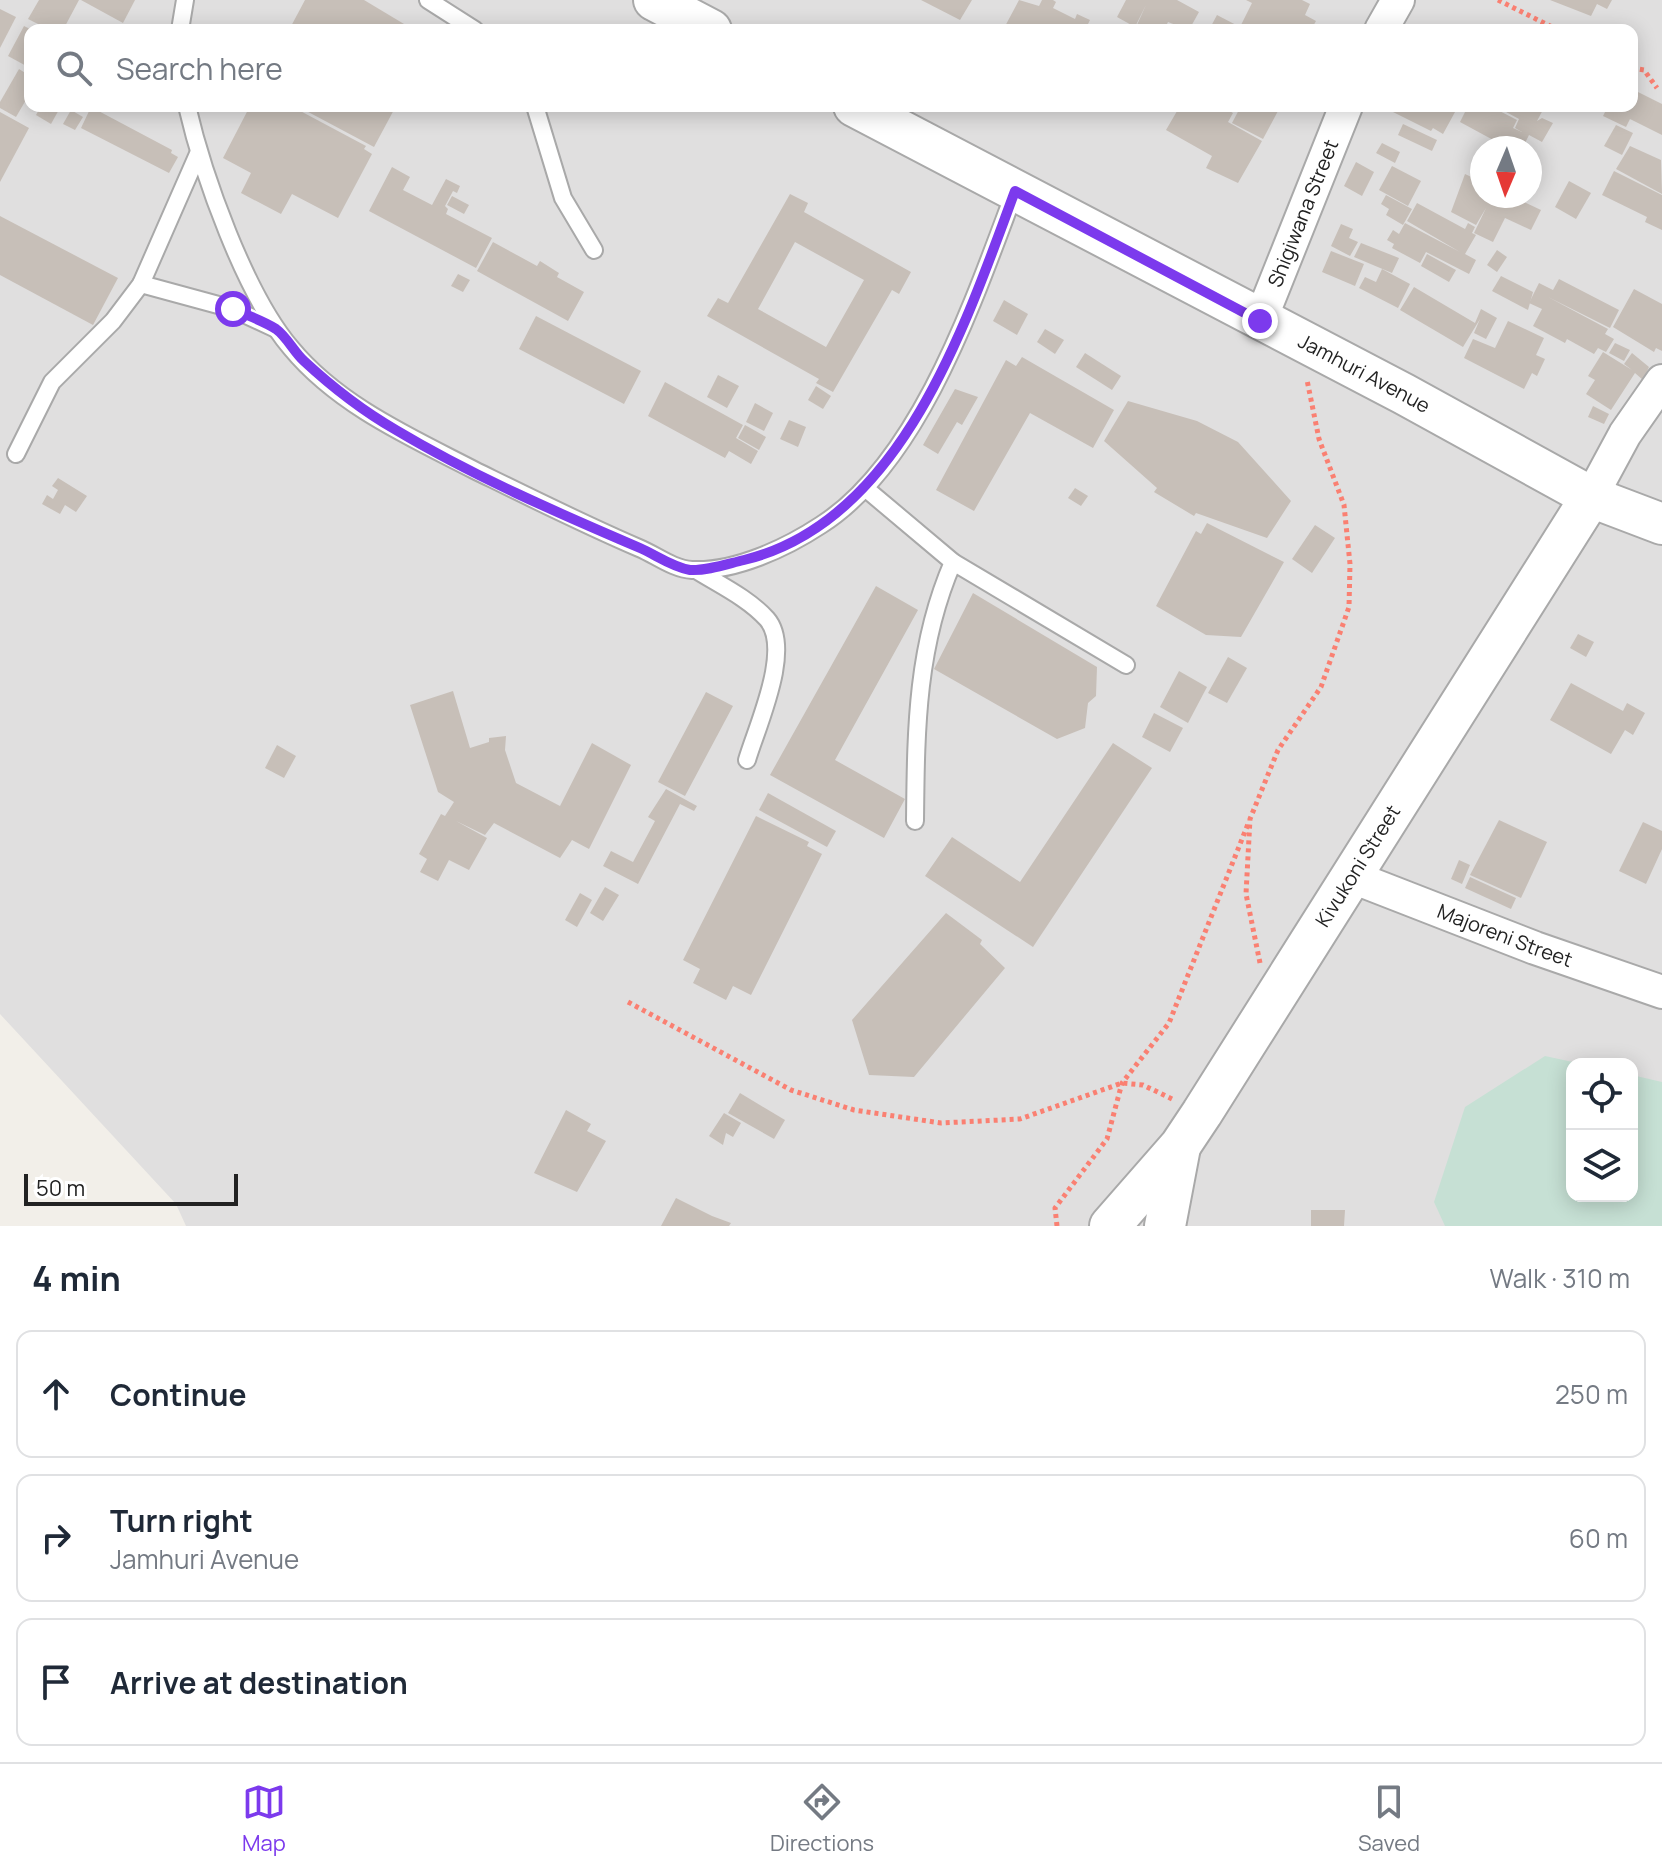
<!DOCTYPE html>
<meta charset="utf-8">
<style>
body{margin:0;font-family:Manrope,sans-serif;background:#f6f6f7;color:#1f2937}
.controls{position:absolute;right:24px;bottom:24px;display:grid;overflow:hidden;border-radius:16px;box-shadow:0 4px 20px #0003}
.controls button{width:72px;height:72px;display:grid;place-items:center;padding:0;border:0;border-bottom:2px solid #e0e1e3;background:#fff;color:#1f2937;font:40px sans-serif}
.compass{position:absolute;left:1470px;top:136px;width:72px;height:72px;border-radius:50%;background:#fff;box-shadow:0 4px 20px #0003;rotate:182deg}
.scale{position:absolute;left:24px;bottom:20px;width:214px;box-sizing:border-box;padding-left:8px;border:4px solid #222;border-top:0;font-size:22px;line-height:28px;white-space:nowrap;color:#222;-webkit-text-stroke:6px #fff;paint-order:stroke}
.stop{position:absolute;width:24px;height:24px;margin:-18px;border:6px solid #7c3aed;border-radius:50%;background:#fff}
.stop.end{background:#7c3aed;border-color:#fff;box-shadow:0 2px 8px #0008}
.list{margin:0;padding:0;list-style:none}
h2{display:flex;justify-content:space-between;align-items:center;height:104px;margin:0;padding:0 32px;font-size:34px}
h2 small{font-size:26px;font-weight:400;color:#747a83}
.list li{display:grid;grid-template-columns:52px 1fr auto;gap:24px;align-items:center;box-sizing:border-box;height:128px;margin:0 16px 16px;padding:0 16px;border:2px solid #e0e1e3;border-radius:16px}
.list b{display:block;font-size:30px;white-space:nowrap}
.list p{margin:0;font-size:26px;white-space:nowrap;color:#747a83}
.list em{font-size:26px;font-style:normal;color:#747a83}
.icon{flex:none;width:44px;height:44px;fill:none;stroke:currentColor;stroke-width:2;stroke-linecap:round;stroke-linejoin:round}
.map{position:relative;flex:none;width:1662px;height:1226px;overflow:hidden}
.search{position:absolute;background:#fff;box-shadow:0 4px 20px #0003;left:24px;right:24px;top:24px;height:88px;display:flex;align-items:center;gap:20px;box-sizing:border-box;padding:0 28px;border-radius:16px;color:#747a83;font-size:30px}
.sheet{height:536px;background:#fff}
nav{display:flex;justify-content:space-around;align-items:center;box-sizing:border-box;height:112px;border-top:2px solid #e0e1e3;background:#fff;font-size:22px;color:#747a83}
nav a{display:grid;justify-items:center;gap:4px}
nav .on{color:#7c3aed}
.map>svg:first-child{display:block}
.residential{fill:#e0dfdf;fill-rule:evenodd}
.wetland{fill:#c6e0d4}
.building{fill:#c7bfb8;fill-rule:evenodd}
.lines{fill:none;stroke-linecap:round;stroke-linejoin:round}
.service-casing{stroke:#a9a9a9;stroke-width:20}
.minor-casing{stroke:#a9a9a9;stroke-width:36}
.tertiary-casing{stroke:#a9a9a9;stroke-width:44}
.path{stroke:#fa8072;stroke-width:5;stroke-dasharray:4 4;stroke-linecap:butt}
.service{stroke:#fff;stroke-width:16}
.minor{stroke:#fff;stroke-width:32}
.tertiary{stroke:#fff;stroke-width:40}
.route{stroke:#7c3aed;stroke-width:10}
.labels{text-anchor:middle;stroke-width:8;stroke-linejoin:round;paint-order:stroke}
.street-label{font-size:20px;fill:#222;stroke:#fff}
</style>
<div class="map">
<svg width="1662" height="1226" viewBox="0 0 1662 1226">
<rect width="100%" height="100%" fill="#f2efe9"/>
<path class="residential" d="M0 0H1662V1226H186L176 1204 0 1014ZM30 30H1632V106H30ZM1482 148H1530V196H1482ZM1572 1064H1632V1196H1572Z"/>
<polygon class="wetland" points="1545,1056 1582,1064 1572,1064 1572,1196 1632,1196 1632,1075 1662,1082 1662,1226 1445,1226 1434,1202 1465,1107"/>
<g class="building">
<polygon points="39,0 79,0 63,30 50,30 28,19"/>
<polygon points="81,0 135,0 123,23"/>
<polygon points="305,0 364,0 414,30 289,30"/>
<polygon points="921,0 972,0 960,20"/>
<polygon points="1019,0 1039,6 1042,0 1053,0 1056,2 1053,8 1075,19 1077,14 1090,20 1085,30 1003,30"/>
<polygon points="1126,0 1177,0 1199,12 1189,30 1168,22 1164,30 1142,30 1136,27 1146,5 1135,27 1117,17"/>
<polygon points="1246,0 1302,0 1310,4 1305,15 1316,21 1311,30 1209,30 1217,15 1240,27 1252,3"/>
<polygon points="1550,0 1612,0 1607,9 1597,4 1591,16"/>
<polygon points="0,9 16,17 0,48"/>
<polygon points="24,26 30,29 30,68 8,56"/>
<polygon points="19,69 30,76 30,93 16,117 0,108 0,102"/>
<polygon points="1632,89 1662,104 1662,135 1630,119 1626,127 1603,116 1608,106 1632,106"/>
<polygon points="41,106 61,106 51,124 36,115"/>
<polygon points="250,106 291,106 366,146 364,149 372,154 338,218 292,194 281,214 241,193 251,173 223,158"/>
<polygon points="297,106 396,106 374,147"/>
<polygon points="1180,106 1221,106 1233,113 1228,122 1262,141 1238,183 1206,168 1212,156 1166,130"/>
<polygon points="1241,106 1268,106 1278,111 1263,139 1232,123"/>
<polygon points="1396,106 1444,106 1455,112 1443,134 1433,128 1431,131 1393,112"/>
<polygon points="1468,106 1490,106 1517,120 1513,128 1522,132 1515,128 1519,119 1495,106 1545,106 1537,121 1542,118 1553,123 1542,142 1529,135 1523,147 1508,148 1460,122"/>
<polygon points="91,107 172,150 171,153 178,157 169,173 81,128"/>
<polygon points="71,110 83,117 75,130 63,124"/>
<polygon points="0,112 29,128 0,182"/>
<polygon points="1403,124 1437,140 1432,151 1398,135"/>
<polygon points="1616,125 1633,133 1622,155 1604,146"/>
<polygon points="1382,143 1400,152 1395,163 1376,153"/>
<polygon points="1630,146 1661,160 1662,194 1616,169"/>
<polygon points="1356,162 1374,172 1362,196 1344,186"/>
<polygon points="1392,166 1421,181 1408,206 1379,190"/>
<polygon points="392,167 410,177 403,190 432,205 446,179 460,186 457,193 453,191 445,206 448,209 446,214 492,238 476,268 369,211"/>
<polygon points="1614,171 1662,195 1662,230 1645,222 1647,217 1602,195"/>
<polygon points="1465,174 1482,182 1482,196 1511,196 1541,210 1531,230 1505,218 1493,242 1474,233 1486,208 1476,225 1451,212"/>
<polygon points="1569,181 1591,193 1576,219 1555,207"/>
<path d="M790 194 808 203 804 212 911 272 899 294 892 290 833 392 816 383 819 379 707 316 718 298 728 303ZM795 242 864 280 826 347 758 309Z"/>
<polygon points="1386,195 1412,209 1403,225 1386,215 1389,209 1381,204"/>
<polygon points="452,196 469,205 464,214 447,205"/>
<polygon points="1417,203 1465,229 1468,223 1475,227 1472,233 1476,235 1465,254 1476,260 1469,274 1426,252 1420,263 1392,248 1394,244 1387,240 1393,230 1399,234 1405,223 1460,252 1407,221"/>
<polygon points="0,216 118,278 93,325 0,275"/>
<polygon points="1341,224 1353,229 1349,238 1358,242 1350,256 1331,246"/>
<polygon points="493,242 537,266 540,261 559,273 557,277 584,292 568,321 477,271"/>
<polygon points="1361,243 1399,258 1392,273 1354,257"/>
<polygon points="1497,250 1507,257 1497,272 1487,265"/>
<polygon points="1331,251 1364,264 1355,286 1322,272"/>
<polygon points="1427,254 1456,270 1449,282 1421,266"/>
<polygon points="1382,269 1410,284 1398,308 1359,288 1365,277 1376,282"/>
<polygon points="458,274 470,280 463,292 451,286"/>
<polygon points="1501,276 1533,292 1528,310 1492,291"/>
<polygon points="1559,279 1619,310 1610,328 1548,297 1608,329 1605,334 1614,339 1606,352 1598,348 1594,354 1567,339 1565,343 1533,326 1542,309 1529,303 1539,283 1553,290"/>
<polygon points="1414,287 1475,323 1481,309 1497,318 1486,339 1474,333 1480,319 1463,347 1400,310"/>
<polygon points="1634,289 1662,304 1662,351 1656,348 1654,352 1613,327"/>
<polygon points="1004,300 1028,314 1017,335 993,321"/>
<polygon points="536,316 641,371 624,404 519,349"/>
<polygon points="1508,321 1544,338 1536,355 1545,359 1537,376 1532,373 1524,389 1464,358 1473,339 1495,348"/>
<polygon points="1045,329 1064,340 1055,354 1037,342"/>
<polygon points="1615,343 1630,350 1624,361 1609,353"/>
<polygon points="1603,352 1632,370 1624,364 1632,353 1649,367 1643,380 1635,373 1611,410 1586,394 1595,380 1588,376"/>
<polygon points="1085,353 1121,376 1112,390 1076,367"/>
<polygon points="1022,357 1114,410 1093,448 1030,413 974,511 936,490 1006,360 1016,366"/>
<polygon points="718,375 739,386 727,408 707,397"/>
<polygon points="665,382 743,425 736,438 758,451 751,464 729,451 725,458 648,416"/>
<polygon points="816,386 831,396 823,409 808,400"/>
<polygon points="955,389 978,397 962,425 957,422 938,454 923,445"/>
<polygon points="1128,401 1197,421 1238,442 1291,501 1267,538 1196,513 1194,516 1154,492 1157,488 1104,441"/>
<polygon points="755,403 773,413 764,431 746,422"/>
<polygon points="1593,406 1609,414 1604,424 1588,417"/>
<polygon points="789,420 806,427 798,447 780,439"/>
<polygon points="745,425 766,437 759,450 738,438"/>
<polygon points="58,478 87,496 76,512 65,505 60,514 42,504 47,495 53,499 58,490 52,486"/>
<polygon points="1075,488 1088,496 1081,506 1068,498"/>
<polygon points="1207,523 1284,562 1241,637 1206,635 1156,606 1196,531 1201,534"/>
<polygon points="1315,525 1335,538 1312,573 1292,559"/>
<polygon points="876,586 918,610 835,760 905,799 884,838 770,775"/>
<polygon points="973,593 1097,667 1096,696 1088,703 1085,728 1057,739 934,669"/>
<polygon points="1578,634 1594,642 1586,657 1570,648"/>
<polygon points="1228,657 1247,668 1227,703 1208,693"/>
<polygon points="1179,671 1207,687 1188,723 1160,707"/>
<polygon points="1571,683 1623,711 1627,703 1645,713 1633,735 1625,730 1611,754 1550,720"/>
<polygon points="453,691 470,748 489,742 489,738 506,736 505,750 516,783 560,806 592,743 631,765 589,849 572,840 560,858 494,823 485,835 456,821 487,838 469,870 449,860 438,881 420,872 427,859 419,854 441,814 445,816 454,802 438,792 410,705"/>
<polygon points="706,692 733,706 685,796 658,782"/>
<polygon points="1154,713 1183,728 1170,752 1142,737"/>
<polygon points="1113,743 1152,768 1033,947 925,876 952,837 1020,882"/>
<polygon points="277,745 296,756 284,778 265,768"/>
<polygon points="666,789 697,806 694,811 680,804 638,884 603,866 611,851 633,862 655,821 648,817"/>
<polygon points="768,793 836,831 827,847 759,810"/>
<polygon points="756,816 809,842 807,846 822,854 751,995 733,986 726,1000 693,983 700,969 683,960"/>
<polygon points="1499,820 1547,842 1521,898 1470,875"/>
<polygon points="1643,822 1662,831 1662,849 1646,884 1619,871"/>
<polygon points="1459,860 1470,865 1462,884 1451,879"/>
<polygon points="1470,877 1516,898 1511,909 1465,888"/>
<polygon points="605,887 619,895 603,921 590,913"/>
<polygon points="580,893 592,900 577,927 565,920"/>
<polygon points="946,913 982,940 980,944 1005,968 914,1077 869,1075 852,1020"/>
<polygon points="740,1093 785,1120 774,1139 728,1113"/>
<polygon points="566,1110 591,1124 587,1131 606,1141 577,1192 534,1173"/>
<polygon points="724,1113 741,1123 733,1137 726,1133 723,1145 709,1136"/>
<polygon points="676,1198 712,1216 731,1223 729,1226 661,1226"/>
<polygon points="1311,1210 1345,1210 1344,1226 1311,1226"/>
</g>
<g class="lines">
<g class="service-casing">
<g id="service">
<polyline points="428,0 475,30"/>
<polyline points="180,30 185,0"/>
<path d="M187 106C203 175 245 294 291 348 338 405 410 437 474 470 529 497 583 524 639 548 656 555 673 569 692 570 735 572 786 548 821 525 920 462 975 297 1015 191"/>
<polyline points="535,106 563,198 594,250"/>
<polyline points="141,284 233,309 276,329"/>
<polyline points="16,454 52,382 113,321 141,284 198,154"/>
<polyline points="865,488 953,562 1126,665"/>
<path d="M696 570C720 585 748 598 767 619 793 649 757 726 747 760"/>
<path d="M915 821C916 731 916 647 953 562"/>
</g>
</g>
<g class="minor-casing">
<g id="minor">
<polyline points="1381,30 1398,0"/>
<path id="s1" d="M1260 321 1346 106"/>
<polyline points="1591,497 1625,434 1662,381"/>
<path id="s2" d="M1350 876 1535 948 1662 992"/>
</g>
</g>
<g class="tertiary-casing">
<g id="tertiary">
<polyline points="654,0 711,30"/>
<path id="s3" d="M854 106 1404 394 1591 497 1662 524"/>
<path id="s4" d="M1110 1226 1180 1146 1202 1113 1591 497"/>
<polyline points="1165,1226 1180,1147"/>
</g>
</g>
<g class="path">
<polyline points="1498,0 1558,30"/>
<polyline points="1632,68 1644,70 1657,88"/>
<polyline points="1260,963 1246,894 1250,819 1278,750 1321,687 1349,607 1350,564 1344,505 1319,439 1307,380"/>
<polyline points="628,1002 791,1090 854,1110 941,1123 1020,1119 1122,1083 1143,1085 1172,1099"/>
<polyline points="1057,1226 1055,1208 1107,1139 1122,1083 1169,1023 1248,824"/>
</g>
<use href="#service" class="service"/>
<use href="#minor" class="minor"/>
<use href="#tertiary" class="tertiary"/>
</g>
<g class="lines">
<path class="route" d="M233 309C246 315 264 321 276 329 287 337 294 352 304 361 332 387 363 411 396 430 473 476 558 513 640 548 656 555 672 567 690 570 707 571 727 564 744 560 901 522 965 326 1015 191L1260 321"/>
</g>
<g class="labels">
<g class="street-label">
<text dy="7" stroke="none"><textPath href="#s1" startOffset="116">Shigiwana Street</textPath></text>
<text dy="7" stroke="none"><textPath href="#s3" startOffset="576">Jamhuri Avenue</textPath></text>
<text dy="7" stroke="none"><textPath href="#s4" startOffset="438">Kivukoni Street</textPath></text>
<text dy="7" stroke="none"><textPath href="#s2" startOffset="166">Majoreni Street</textPath></text>
</g>
</g>
</svg>
<div class="controls">
<button><svg class="icon" aria-label="locate" viewBox="0 0 24 24"><circle cx="12" cy="12" r="6"/><path d="M12 2v4M12 18v4M2 12h4M18 12h4"/></svg></button>
<button><svg class="icon" aria-label="layers" viewBox="0 0 24 24"><path d="M12 4l9 5-9 5-9-5zM3 14l9 5 9-5"/></svg></button>
</div>
<svg class="compass" viewBox="-18 -18 36 36"><path d="M0-13l5 13h-10z" fill="#e53935"/><path d="M0 13l5-13h-10z" fill="#747a83"/></svg>
<div class="scale">50 m</div>
<div class="stop" style="left:233px;top:309px"></div>
<div class="stop end" style="left:1260px;top:321px"></div>
<div class="search"><svg class="icon" aria-label="search" viewBox="0 0 24 24"><circle cx="10" cy="10" r="6"/><path d="M15 15l6 6"/></svg>Search here</div>
</div>
<section class="sheet">
<h2>4 min<small>Walk · 310 m</small></h2>
<ul class="list">
<li><svg class="icon" aria-label="ahead" viewBox="0 0 24 24"><path d="M12 20V5M6 11l6-6 6 6"/></svg><div><b>Continue</b></div><em>250 m</em></li>
<li><svg class="icon" aria-label="right" viewBox="0 0 24 24"><path d="M7 20v-9h11M14 6l5 5-5 5"/></svg><div><b>Turn right</b><p>Jamhuri Avenue</p></div><em>60 m</em></li>
<li><svg class="icon" aria-label="arrive" viewBox="0 0 24 24"><path d="M6 21V4h12l-3 4 3 4H6"/></svg><div><b>Arrive at destination</b></div></li>
</ul>
</section>
<nav>
<a class="on"><svg class="icon" aria-label="map" viewBox="0 0 24 24"><path d="M3 6l6-2 6 2 6-2v14l-6 2-6-2-6 2zM9 4v14M15 6v14"/></svg>Map</a>
<a><svg class="icon" aria-label="directions" viewBox="0 0 24 24"><path d="M12 3l9 9-9 9-9-9zM9 14v-3h6M13 9l2 2-2 2"/></svg>Directions</a>
<a><svg class="icon" aria-label="saved" viewBox="0 0 24 24"><path d="M7 4h10v16l-5-4-5 4z"/></svg>Saved</a>
</nav>
